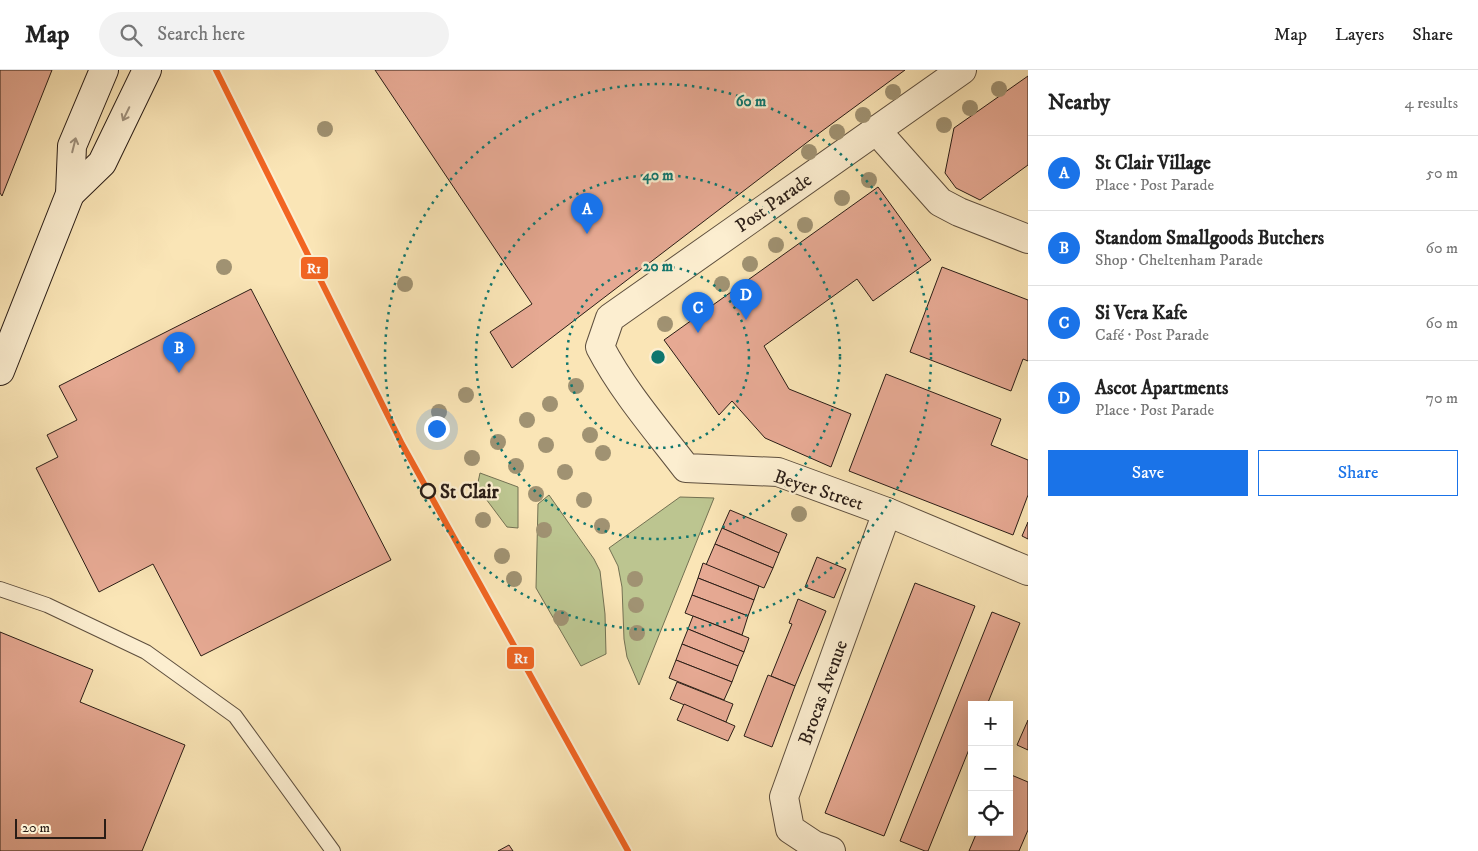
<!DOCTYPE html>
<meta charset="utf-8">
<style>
body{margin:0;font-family:"IM FELL DW Pica",serif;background:#f2f2f2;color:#222}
.controls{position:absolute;right:15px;bottom:15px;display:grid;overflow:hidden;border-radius:0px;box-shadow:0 5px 20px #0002}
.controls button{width:45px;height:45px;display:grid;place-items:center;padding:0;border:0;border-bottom:1px solid #e0e0e0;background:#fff;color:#222;font:25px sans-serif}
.scale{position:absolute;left:15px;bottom:12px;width:91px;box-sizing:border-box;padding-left:5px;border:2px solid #2a1d16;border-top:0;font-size:14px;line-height:18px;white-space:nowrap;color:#2a1d16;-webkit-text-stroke:4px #fceed0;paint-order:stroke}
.you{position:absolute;left:436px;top:358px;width:18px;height:18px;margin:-12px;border:4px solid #fff;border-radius:50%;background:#1a73e8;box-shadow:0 0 0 8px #1a73e833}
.badge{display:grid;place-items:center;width:32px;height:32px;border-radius:50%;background:#1a73e8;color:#fff;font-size:16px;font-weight:700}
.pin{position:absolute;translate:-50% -41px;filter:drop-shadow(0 1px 2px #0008)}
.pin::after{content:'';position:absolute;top:26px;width:18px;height:15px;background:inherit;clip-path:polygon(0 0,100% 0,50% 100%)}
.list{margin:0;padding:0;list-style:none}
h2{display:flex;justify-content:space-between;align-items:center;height:65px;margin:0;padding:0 20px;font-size:21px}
h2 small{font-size:16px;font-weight:400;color:#767676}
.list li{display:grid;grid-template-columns:32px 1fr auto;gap:15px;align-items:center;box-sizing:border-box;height:75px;padding:0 20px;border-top:1px solid #e0e0e0}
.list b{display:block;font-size:19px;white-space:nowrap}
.list p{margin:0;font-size:16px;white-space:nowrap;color:#767676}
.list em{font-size:16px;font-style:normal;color:#767676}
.actions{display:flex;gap:10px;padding:15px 20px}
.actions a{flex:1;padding:11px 0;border:1px solid #1a73e8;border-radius:0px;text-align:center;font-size:18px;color:#1a73e8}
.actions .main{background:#1a73e8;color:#fff}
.icon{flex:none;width:28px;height:28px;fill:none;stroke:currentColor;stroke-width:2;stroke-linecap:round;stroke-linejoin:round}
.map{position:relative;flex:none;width:1028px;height:781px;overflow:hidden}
header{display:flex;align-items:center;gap:30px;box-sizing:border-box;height:70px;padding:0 25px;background:#fff;border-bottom:1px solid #e0e0e0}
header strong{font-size:24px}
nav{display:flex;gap:28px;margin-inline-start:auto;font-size:18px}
.search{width:350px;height:45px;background:#f2f2f2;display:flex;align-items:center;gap:12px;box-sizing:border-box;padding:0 18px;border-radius:28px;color:#767676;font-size:19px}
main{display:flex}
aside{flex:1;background:#fff}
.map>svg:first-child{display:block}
.green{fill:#bcc590;stroke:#737153}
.building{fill:#e6a993;stroke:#2a1d16}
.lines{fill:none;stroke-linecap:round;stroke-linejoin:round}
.service-casing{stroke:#5e4f3e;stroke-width:16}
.minor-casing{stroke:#5e4f3e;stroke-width:30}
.secondary-casing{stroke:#2a1d16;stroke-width:30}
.service{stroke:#fceed0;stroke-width:14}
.minor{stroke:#fceed0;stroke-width:28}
.secondary{stroke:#fceed0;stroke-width:28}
.rail-1-casing{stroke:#fceed0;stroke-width:10}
.rail-1{stroke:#f26522;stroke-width:6}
.tree{fill:#a09272}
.oneway{stroke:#9e907c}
.ring{fill:none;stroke:#0f766e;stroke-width:2.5;stroke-dasharray:2.5 5}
.stop-dot{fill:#fceed0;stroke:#2a1d16;stroke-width:2.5}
.labels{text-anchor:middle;stroke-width:4.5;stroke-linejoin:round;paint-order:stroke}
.street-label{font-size:19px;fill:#2a1d16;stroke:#fceed0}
.stop-label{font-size:19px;font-weight:bold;fill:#2a1d16;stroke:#fceed0;text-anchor:start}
.centre{fill:#0f766e;stroke:#fceed0;stroke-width:2.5}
.ring-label{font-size:15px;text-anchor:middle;font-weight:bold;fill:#0f766e;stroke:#fceed0;stroke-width:4.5;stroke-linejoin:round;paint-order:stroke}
.line-badge{stroke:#fceed0;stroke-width:2}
.badge-label{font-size:14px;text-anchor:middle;font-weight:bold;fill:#fff}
</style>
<header>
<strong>Map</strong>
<div class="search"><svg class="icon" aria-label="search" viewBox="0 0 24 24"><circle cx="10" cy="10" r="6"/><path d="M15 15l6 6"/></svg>Search here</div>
<nav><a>Map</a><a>Layers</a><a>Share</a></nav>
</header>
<main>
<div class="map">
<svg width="1028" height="781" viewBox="0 0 1028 781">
<rect width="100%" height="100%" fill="#fae5b6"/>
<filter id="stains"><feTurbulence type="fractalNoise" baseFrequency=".004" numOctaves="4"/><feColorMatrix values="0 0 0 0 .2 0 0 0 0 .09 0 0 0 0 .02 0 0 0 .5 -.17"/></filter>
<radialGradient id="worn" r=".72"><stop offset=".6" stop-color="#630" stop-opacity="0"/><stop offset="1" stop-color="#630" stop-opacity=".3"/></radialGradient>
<g class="green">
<polygon points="480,403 518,417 518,458 507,457 477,417"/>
<polygon points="549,425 594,489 600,501 605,544 606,584 581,596 536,518 538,434"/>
<polygon points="680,427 714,428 639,615 627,587 624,569 622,517 618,496 609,478"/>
</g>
<g class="building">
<polygon points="0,0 52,0 2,126 0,123"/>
<polygon points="375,0 905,0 818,64 512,298 490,262 532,234"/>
<polygon points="1028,6 1028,95 980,130 956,118 945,103 954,58"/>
<polygon points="878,117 931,190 873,231 857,209 764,276 789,319 851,344 831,397 765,368 732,331 719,345 664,270"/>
<polygon points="942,197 1028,230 1028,291 1023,289 1011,321 910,282"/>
<polygon points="251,219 391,490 201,586 153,494 99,522 36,398 58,387 47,365 77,350 59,316"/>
<polygon points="886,304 1001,349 991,375 1028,390 1028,425 1013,465 849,401"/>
<polygon points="730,440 787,464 779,483 722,458"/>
<polygon points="1028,452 1028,469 1022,466"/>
<polygon points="722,458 779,483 773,498 715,474"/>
<polygon points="715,474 773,498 764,518 706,495"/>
<polygon points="817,487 846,499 834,528 805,517"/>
<polygon points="703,493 759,516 754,530 698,508"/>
<polygon points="698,508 754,530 748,546 692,525"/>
<polygon points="915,513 975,536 884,766 825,743"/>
<polygon points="692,525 748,546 742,565 685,543"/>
<polygon points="798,529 826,541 795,616 771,606 792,554 789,553"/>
<polygon points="992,542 1020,553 987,635 972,635 972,672 928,781 925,781 900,771"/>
<polygon points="693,546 749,568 744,582 688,559"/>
<polygon points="688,559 744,582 738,596 682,574"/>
<polygon points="0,562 93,600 80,632 185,675 142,781 0,781"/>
<polygon points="682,574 738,596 732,612 676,590"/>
<polygon points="676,590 732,612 724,630 669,608"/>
<polygon points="768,605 795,616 772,677 744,666"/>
<polygon points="677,612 733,634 726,652 670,629"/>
<polygon points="684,634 735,656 728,671 677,650"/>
<polygon points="1028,650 1028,680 1017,675"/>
<polygon points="1009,704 1028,712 1028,760 1019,781 969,781 977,762 1009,762"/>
<polygon points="509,775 513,781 498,781"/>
</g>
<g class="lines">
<g class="service-casing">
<polyline id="service" points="0,519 47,535 146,582 235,646 333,781"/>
</g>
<g class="minor-casing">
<g id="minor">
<path d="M962 0 610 248 600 277C623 321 656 359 686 398L778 402 887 442 1028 501"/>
<polyline points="876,60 940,132 959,142 1028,169"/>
<polyline points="831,781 814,775 790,759 784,727 887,442"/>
</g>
</g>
<g class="secondary-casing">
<g id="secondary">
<polyline points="70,124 102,93 147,0"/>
<polyline points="0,301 70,124 72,76 104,0"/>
</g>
</g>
<use href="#service" class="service"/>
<use href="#minor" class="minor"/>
<use href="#secondary" class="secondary"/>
<g class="rail-1-casing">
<polyline id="rail-1" points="216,0 402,374 628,781"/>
</g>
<use href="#rail-1" class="rail-1"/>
</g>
<g class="tree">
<circle cx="999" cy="19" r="8"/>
<circle cx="893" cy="22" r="8"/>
<circle cx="970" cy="38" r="8"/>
<circle cx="863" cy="45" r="8"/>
<circle cx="944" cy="55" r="8"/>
<circle cx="325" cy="59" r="8"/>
<circle cx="837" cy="62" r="8"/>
<circle cx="809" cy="82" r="8"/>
<circle cx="869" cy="110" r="8"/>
<circle cx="842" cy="128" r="8"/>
<circle cx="805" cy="155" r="8"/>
<circle cx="776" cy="175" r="8"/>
<circle cx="750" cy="194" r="8"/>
<circle cx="224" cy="197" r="8"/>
<circle cx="405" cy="214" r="8"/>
<circle cx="722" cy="214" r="8"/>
<circle cx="693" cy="233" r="8"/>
<circle cx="665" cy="254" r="8"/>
<circle cx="576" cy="316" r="8"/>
<circle cx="466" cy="325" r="8"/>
<circle cx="550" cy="334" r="8"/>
<circle cx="439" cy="342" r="8"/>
<circle cx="527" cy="350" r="8"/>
<circle cx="590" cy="365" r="8"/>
<circle cx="498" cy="372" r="8"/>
<circle cx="546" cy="375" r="8"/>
<circle cx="603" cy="383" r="8"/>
<circle cx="472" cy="388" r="8"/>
<circle cx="516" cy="396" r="8"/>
<circle cx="565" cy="402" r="8"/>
<circle cx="536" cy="424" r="8"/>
<circle cx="584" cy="430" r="8"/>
<circle cx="799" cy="444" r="8"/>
<circle cx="483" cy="450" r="8"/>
<circle cx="602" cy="456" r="8"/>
<circle cx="544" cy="460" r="8"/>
<circle cx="502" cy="486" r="8"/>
<circle cx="514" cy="509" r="8"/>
<circle cx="635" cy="509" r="8"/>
<circle cx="636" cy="535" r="8"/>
<circle cx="561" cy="548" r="8"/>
<circle cx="637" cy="563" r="8"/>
</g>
<defs><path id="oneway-shaft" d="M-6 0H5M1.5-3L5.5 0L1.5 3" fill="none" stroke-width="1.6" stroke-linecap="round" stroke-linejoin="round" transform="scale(1.25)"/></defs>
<g class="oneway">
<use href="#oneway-shaft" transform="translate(126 44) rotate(116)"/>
<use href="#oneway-shaft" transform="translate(74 75) rotate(-76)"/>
</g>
<g class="ring">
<circle cx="658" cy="287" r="91"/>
<circle cx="658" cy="287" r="182"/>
<circle cx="658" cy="287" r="273"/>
</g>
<circle class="stop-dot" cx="428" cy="421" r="7"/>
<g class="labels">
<g class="street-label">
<text transform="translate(773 132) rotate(-35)" y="7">Post Parade</text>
<text transform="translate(819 419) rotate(18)" y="7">Beyer Street</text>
<text transform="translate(822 622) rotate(-70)" y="7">Brocas Avenue</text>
</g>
<g class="stop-label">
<text x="440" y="428">St Clair</text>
</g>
</g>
<circle cx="658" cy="287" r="8" class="centre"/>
<g class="ring-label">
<text x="751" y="36">60 m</text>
<text x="658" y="110">40 m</text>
<text x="658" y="201">20 m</text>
</g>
<g class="line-badge">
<rect x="300" y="186" width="29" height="24" rx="5" fill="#f26522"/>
<rect x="506" y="576" width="29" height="24" rx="5" fill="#f26522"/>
</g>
<g class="badge-label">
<text x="314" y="203">R1</text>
<text x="521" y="593">R1</text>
</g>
<rect width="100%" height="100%" filter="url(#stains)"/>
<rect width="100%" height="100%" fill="url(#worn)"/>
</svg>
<div class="controls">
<button>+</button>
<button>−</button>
<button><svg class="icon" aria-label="locate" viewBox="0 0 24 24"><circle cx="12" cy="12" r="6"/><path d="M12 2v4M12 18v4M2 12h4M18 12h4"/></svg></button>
</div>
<div class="scale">20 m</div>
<div class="you"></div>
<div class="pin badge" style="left:587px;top:164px">A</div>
<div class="pin badge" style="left:179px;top:303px">B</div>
<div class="pin badge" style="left:698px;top:263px">C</div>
<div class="pin badge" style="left:746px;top:250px">D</div>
</div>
<aside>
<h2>Nearby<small>4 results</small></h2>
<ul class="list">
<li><span class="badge">A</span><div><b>St Clair Village</b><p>Place · Post Parade</p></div><em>50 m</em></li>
<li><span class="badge">B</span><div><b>Standom Smallgoods Butchers</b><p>Shop · Cheltenham Parade</p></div><em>60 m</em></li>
<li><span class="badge">C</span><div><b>Si Vera Kafe</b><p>Café · Post Parade</p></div><em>60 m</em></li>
<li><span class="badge">D</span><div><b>Ascot Apartments</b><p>Place · Post Parade</p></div><em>70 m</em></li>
</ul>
<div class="actions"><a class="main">Save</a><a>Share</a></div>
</aside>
</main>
